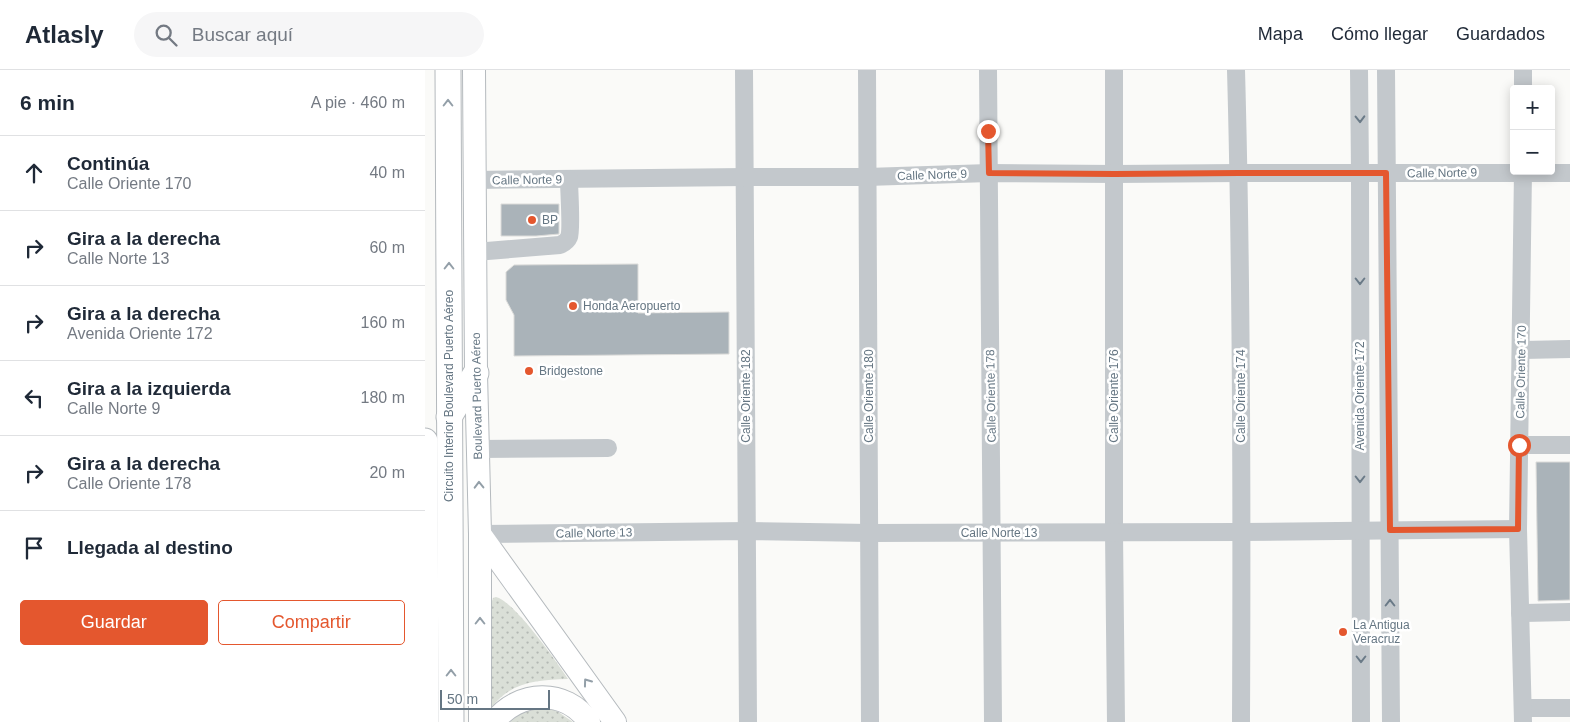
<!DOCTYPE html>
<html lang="es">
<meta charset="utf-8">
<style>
body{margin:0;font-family:Helvetica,sans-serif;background:#f6f6f7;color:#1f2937}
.controls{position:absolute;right:15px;top:15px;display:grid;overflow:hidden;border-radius:5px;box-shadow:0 2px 12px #0003}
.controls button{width:45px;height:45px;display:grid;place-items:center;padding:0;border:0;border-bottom:1px solid #e0e1e3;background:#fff;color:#1f2937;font:25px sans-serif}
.scale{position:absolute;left:15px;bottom:12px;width:110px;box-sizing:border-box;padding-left:5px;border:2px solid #657683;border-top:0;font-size:14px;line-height:18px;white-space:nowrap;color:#657683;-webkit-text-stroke:4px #fff;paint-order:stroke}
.stop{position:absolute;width:15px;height:15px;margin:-11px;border:4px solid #e4572e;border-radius:50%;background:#fff}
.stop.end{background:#e4572e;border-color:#fff;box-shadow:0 1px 5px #0008}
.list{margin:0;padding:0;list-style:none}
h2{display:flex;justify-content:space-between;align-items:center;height:65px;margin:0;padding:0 20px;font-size:21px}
h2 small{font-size:16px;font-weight:400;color:#747a83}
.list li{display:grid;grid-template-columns:32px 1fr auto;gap:15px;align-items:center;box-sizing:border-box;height:75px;padding:0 20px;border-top:1px solid #e0e1e3}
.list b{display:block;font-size:19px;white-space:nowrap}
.list p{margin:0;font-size:16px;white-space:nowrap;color:#747a83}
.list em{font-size:16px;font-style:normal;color:#747a83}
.actions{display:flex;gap:10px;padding:15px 20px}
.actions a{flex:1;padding:11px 0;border:1px solid #e4572e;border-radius:5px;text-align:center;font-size:18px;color:#e4572e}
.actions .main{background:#e4572e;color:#fff}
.icon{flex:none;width:28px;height:28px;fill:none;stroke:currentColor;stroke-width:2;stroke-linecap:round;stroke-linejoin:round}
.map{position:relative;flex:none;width:1145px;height:652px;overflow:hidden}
header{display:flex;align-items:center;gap:30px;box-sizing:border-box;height:70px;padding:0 25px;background:#fff;border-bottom:1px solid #e0e1e3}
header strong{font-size:24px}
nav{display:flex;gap:28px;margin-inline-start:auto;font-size:18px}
.search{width:350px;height:45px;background:#f6f6f7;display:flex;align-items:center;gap:12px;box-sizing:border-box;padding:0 18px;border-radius:28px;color:#747a83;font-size:19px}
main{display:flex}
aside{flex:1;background:#fff}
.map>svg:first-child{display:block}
.grass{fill:url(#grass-dots)}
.building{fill:#aab3b9;stroke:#dcdcda}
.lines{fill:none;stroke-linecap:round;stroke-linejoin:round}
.major-casing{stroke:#b5babe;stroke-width:24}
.highway-casing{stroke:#b4b9bd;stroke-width:27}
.minor{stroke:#c3c8cc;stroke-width:18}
.major{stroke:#fff;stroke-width:22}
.highway{stroke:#fff;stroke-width:25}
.oneway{stroke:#939fa8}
.oneway2{stroke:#6a7a87}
.route{stroke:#e4572e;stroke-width:6}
.poi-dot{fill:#e4572e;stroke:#fff;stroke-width:2}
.labels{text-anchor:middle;stroke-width:5;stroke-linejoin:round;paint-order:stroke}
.street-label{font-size:12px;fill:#657683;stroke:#fff}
.poi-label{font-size:12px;fill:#657683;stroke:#fff;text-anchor:start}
</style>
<header>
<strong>Atlasly</strong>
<div class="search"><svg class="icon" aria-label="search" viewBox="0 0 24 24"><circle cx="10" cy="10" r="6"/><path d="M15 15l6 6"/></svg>Buscar aquí</div>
<nav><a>Mapa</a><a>Cómo llegar</a><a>Guardados</a></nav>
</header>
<main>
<aside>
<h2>6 min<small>A pie · 460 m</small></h2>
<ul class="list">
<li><svg class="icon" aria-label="ahead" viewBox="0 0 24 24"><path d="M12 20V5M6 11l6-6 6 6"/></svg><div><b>Continúa</b><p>Calle Oriente 170</p></div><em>40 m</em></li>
<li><svg class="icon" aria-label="right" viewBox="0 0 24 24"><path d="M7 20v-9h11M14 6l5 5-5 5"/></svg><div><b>Gira a la derecha</b><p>Calle Norte 13</p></div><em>60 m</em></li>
<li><svg class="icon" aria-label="right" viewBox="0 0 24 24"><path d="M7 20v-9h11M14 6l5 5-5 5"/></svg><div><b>Gira a la derecha</b><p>Avenida Oriente 172</p></div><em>160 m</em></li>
<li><svg class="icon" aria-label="left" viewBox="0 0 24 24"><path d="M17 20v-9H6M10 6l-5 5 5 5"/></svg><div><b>Gira a la izquierda</b><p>Calle Norte 9</p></div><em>180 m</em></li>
<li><svg class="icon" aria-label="right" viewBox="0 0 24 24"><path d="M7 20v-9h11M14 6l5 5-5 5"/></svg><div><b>Gira a la derecha</b><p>Calle Oriente 178</p></div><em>20 m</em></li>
<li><svg class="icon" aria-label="arrive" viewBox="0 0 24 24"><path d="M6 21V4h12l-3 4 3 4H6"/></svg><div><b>Llegada al destino</b></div></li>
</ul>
<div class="actions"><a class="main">Guardar</a><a>Compartir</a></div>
</aside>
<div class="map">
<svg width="1145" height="652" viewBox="0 0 1145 652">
<defs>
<pattern id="grass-dots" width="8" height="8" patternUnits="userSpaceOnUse" patternTransform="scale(1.25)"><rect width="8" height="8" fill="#dadfd7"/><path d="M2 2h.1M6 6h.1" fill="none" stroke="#b4b9b4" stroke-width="1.8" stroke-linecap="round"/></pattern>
</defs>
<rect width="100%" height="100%" fill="#fafaf8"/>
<g class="grass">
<path d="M71 527C89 531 132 592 143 609 113 610 87 611 67 637V531L68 528Z"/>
<polygon points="114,636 129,639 148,652 85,652 101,639"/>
</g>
<g class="building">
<polygon points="76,134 134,134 134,164 111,166 76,166"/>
<polygon points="213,194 213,243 304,242 304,284 89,286 89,245 81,230 81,202 89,195"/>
<polygon points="1111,392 1145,392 1145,530 1113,531"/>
</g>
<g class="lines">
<g class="major-casing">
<g id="major">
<polyline points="49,0 51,303 55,464 55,652"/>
<polyline points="55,464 190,652"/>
<path d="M69 652C93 620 141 618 164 652"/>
</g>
</g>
<g class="highway-casing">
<g id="highway">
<polyline points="23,0 26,652"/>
<polyline points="24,347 51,303"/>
<polyline points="0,371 1,652"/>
</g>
</g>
<g class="minor">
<polyline points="319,0 323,652"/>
<polyline points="442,0 445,652"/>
<polyline points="563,0 568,652"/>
<polyline points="689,0 689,462 691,652"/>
<path d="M811 0C817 217 817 435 816 652"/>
<polyline points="934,0 935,103 936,652"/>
<polyline points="961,0 966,652"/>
<polyline points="1098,19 1098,0"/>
<polyline points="49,110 320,107 442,107 564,103 690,104 814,103 1145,103"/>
<path d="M50 182 135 175C139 173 142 172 144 167 147 160 144 121 144 109"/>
<polyline points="1097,280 1145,279"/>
<polyline points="1094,375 1145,375"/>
<polyline points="53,379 183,378"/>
<polyline points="55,464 322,461 445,463 817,462 1093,459"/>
<polyline points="1095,543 1145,542"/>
<polyline points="1098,638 1145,638"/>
<polyline points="1098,652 1093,459 1098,101"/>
</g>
<use href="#major" class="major"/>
<use href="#highway" class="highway"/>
</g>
<defs><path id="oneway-chevron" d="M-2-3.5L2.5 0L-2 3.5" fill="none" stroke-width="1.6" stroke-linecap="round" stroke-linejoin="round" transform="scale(1.25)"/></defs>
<g class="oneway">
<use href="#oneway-chevron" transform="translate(23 33) rotate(-90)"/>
<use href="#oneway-chevron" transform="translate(24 196) rotate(-90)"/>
<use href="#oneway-chevron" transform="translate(54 415) rotate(-91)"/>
<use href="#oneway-chevron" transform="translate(55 551) rotate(-90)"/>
<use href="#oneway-chevron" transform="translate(26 603) rotate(-90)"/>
<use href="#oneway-chevron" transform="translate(162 612) rotate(-126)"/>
</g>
<g class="oneway2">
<use href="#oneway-chevron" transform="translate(935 49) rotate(89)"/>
<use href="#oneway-chevron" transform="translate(935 211) rotate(90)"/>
<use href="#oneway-chevron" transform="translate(935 409) rotate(90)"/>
<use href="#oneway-chevron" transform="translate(965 533) rotate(-90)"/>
<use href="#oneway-chevron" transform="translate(936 589) rotate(90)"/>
</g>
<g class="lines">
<polyline class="route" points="563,61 564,103 690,104 814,103 961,103 965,460 1093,459 1094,375"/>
</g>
<g class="poi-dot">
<circle cx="107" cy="150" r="5"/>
<circle cx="148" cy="236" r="5"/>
<circle cx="104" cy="301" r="5"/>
<circle cx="918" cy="562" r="5"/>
</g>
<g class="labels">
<g class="street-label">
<text transform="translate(1017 103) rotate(-1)" y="4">Calle Norte 9</text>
<text transform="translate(507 105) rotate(-2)" y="4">Calle Norte 9</text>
<text transform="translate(102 110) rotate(-1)" y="4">Calle Norte 9</text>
<text transform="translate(1096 302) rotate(-89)" y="4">Calle Oriente 170</text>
<text transform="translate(24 326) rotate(-90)" y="4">Circuito Interior Boulevard Puerto Aéreo</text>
<text transform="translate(52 326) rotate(-91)" y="4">Boulevard Puerto Aéreo</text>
<text transform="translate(321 326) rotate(-90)" y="4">Calle Oriente 182</text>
<text transform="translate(444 326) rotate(-90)" y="4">Calle Oriente 180</text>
<text transform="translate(566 326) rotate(-91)" y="4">Calle Oriente 178</text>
<text transform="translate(689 326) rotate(-90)" y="4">Calle Oriente 176</text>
<text transform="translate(816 326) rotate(-90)" y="4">Calle Oriente 174</text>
<text transform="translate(935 326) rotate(-90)" y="4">Avenida Oriente 172</text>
<text transform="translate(169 463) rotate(-1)" y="4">Calle Norte 13</text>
<text x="574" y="467">Calle Norte 13</text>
</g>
<g class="poi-label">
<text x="117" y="154">BP</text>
<text x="158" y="240">Honda Aeropuerto</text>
<text x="114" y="305">Bridgestone</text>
<text x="928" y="559">La Antigua<tspan x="928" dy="14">Veracruz</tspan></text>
</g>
</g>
</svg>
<div class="controls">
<button>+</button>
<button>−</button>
</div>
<div class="scale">50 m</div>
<div class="stop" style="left:1094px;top:375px"></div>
<div class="stop end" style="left:563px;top:61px"></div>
</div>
</main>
